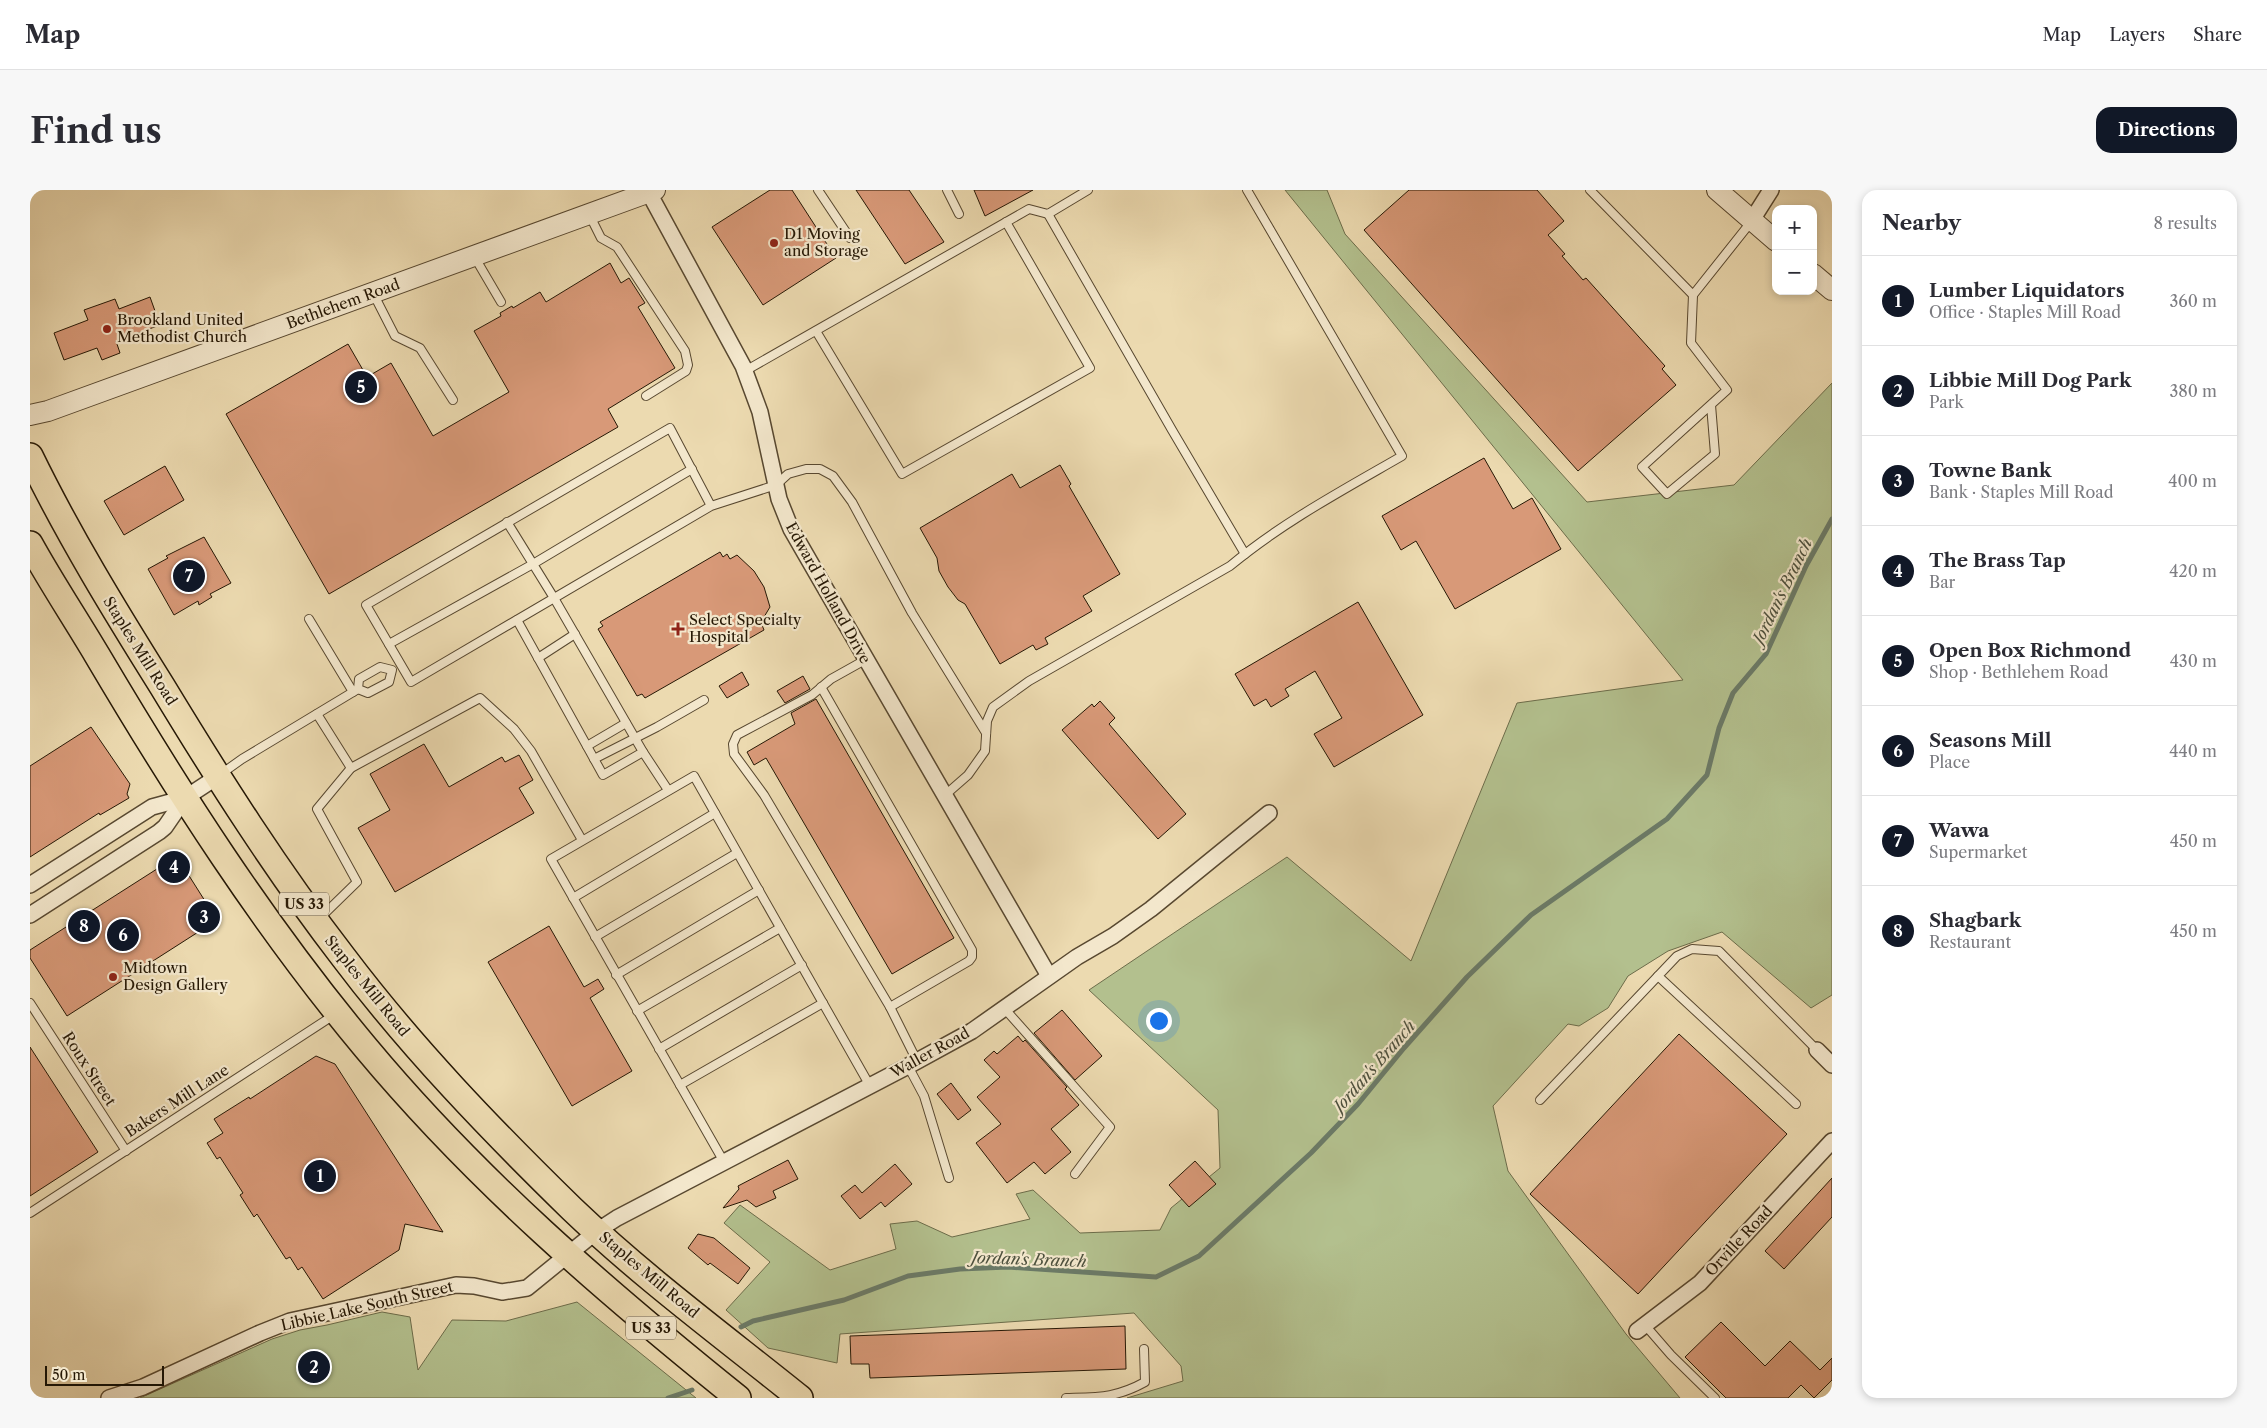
<!DOCTYPE html>
<meta charset="utf-8">
<style>
body{margin:0;font-family:"Libre Caslon Text",serif;background:#f7f7f7;color:#2b2b33}
.controls{position:absolute;right:15px;top:15px;display:grid;overflow:hidden;border-radius:10px;box-shadow:0 2px 8px #0003}
.controls button{width:45px;height:45px;display:grid;place-items:center;padding:0;border:0;border-bottom:1px solid #e1e1e2;background:#fff;color:#2b2b33;font:25px sans-serif}
.scale{position:absolute;left:15px;bottom:12px;width:119px;box-sizing:border-box;padding-left:5px;border:2px solid #261805;border-top:0;font-size:14px;line-height:18px;white-space:nowrap;color:#261805;-webkit-text-stroke:4px #f3e7cc;paint-order:stroke}
.you{position:absolute;left:1128px;top:830px;width:18px;height:18px;margin:-12px;border:4px solid #fff;border-radius:50%;background:#1a73e8;box-shadow:0 0 0 8px #1a73e833}
.badge{display:grid;place-items:center;width:32px;height:32px;border-radius:50%;background:#111827;color:#fff;font-size:16px;font-weight:700}
.pin{position:absolute;translate:-50% -50%;border:2px solid #fff;box-shadow:0 1px 5px #0006}
.list{margin:0;padding:0;list-style:none}
h2{display:flex;justify-content:space-between;align-items:center;height:65px;margin:0;padding:0 20px;font-size:21px}
h2 small{font-size:16px;font-weight:400;color:#7c7c81}
.list li{display:grid;grid-template-columns:32px 1fr auto;gap:15px;align-items:center;box-sizing:border-box;height:90px;padding:0 20px;border-top:1px solid #e1e1e2}
.list b{display:block;font-size:19px;white-space:nowrap}
.list p{margin:0;font-size:16px;white-space:nowrap;color:#7c7c81}
.list em{font-size:16px;font-style:normal;color:#7c7c81}
.map{position:relative;flex:none;width:1802px;height:1208px;overflow:hidden;border-radius:15px}
header{display:flex;align-items:center;gap:30px;box-sizing:border-box;height:70px;padding:0 25px;background:#fff;border-bottom:1px solid #e1e1e2}
header strong{font-size:24px}
nav{display:flex;gap:28px;margin-inline-start:auto;font-size:18px}
.intro{display:flex;align-items:center;justify-content:space-between;box-sizing:border-box;height:120px;padding:0 30px}
h1{margin:0;font-size:35px}
.button{padding:12px 22px;border-radius:15px;background:#111827;color:#fff;font-size:18px;font-weight:700}
main{display:flex;gap:30px;padding:0 30px}
aside{flex:1;background:#fff;border-radius:15px;box-shadow:0 2px 8px #0003}
.map>svg:first-child{display:block}
.green{fill:#b3c08e;stroke:#6c6c4a}
.lines{fill:none;stroke-linecap:round;stroke-linejoin:round}
.stream{stroke:#6b7a67;stroke-width:5}
.building{fill:#d89978;stroke:#261805}
.service-casing{stroke:#584830;stroke-width:10}
.minor-casing{stroke:#584830;stroke-width:18}
.tertiary-casing{stroke:#584830;stroke-width:22}
.primary-casing{stroke:#261805;stroke-width:28}
.service{stroke:#f3e7cc;stroke-width:8}
.minor{stroke:#f3e7cc;stroke-width:15}
.tertiary{stroke:#f3e7cc;stroke-width:20}
.primary{stroke:#ecdab0;stroke-width:25}
.poi-dot{fill:#8f2418;stroke:#f3e7cc;stroke-width:2}
.labels{text-anchor:middle;stroke-width:4.5;stroke-linejoin:round;paint-order:stroke}
.shield{fill:#f3e7cc;stroke:#645641;stroke-width:1}
.shield-label{font-size:14px;font-weight:bold;fill:#261805}
.poi-label{font-size:15px;fill:#261805;stroke:#f3e7cc;text-anchor:start}
.street-label{font-size:15px;fill:#261805;stroke:#f3e7cc}
.water-label{font-size:16px;font-style:italic;fill:#4e513e;stroke:#f3e7cc}
</style>
<header>
<strong>Map</strong>
<nav><a>Map</a><a>Layers</a><a>Share</a></nav>
</header>
<div class="intro"><h1>Find us</h1><a class="button">Directions</a></div>
<main>
<div class="map">
<svg width="1802" height="1208" viewBox="0 0 1802 1208">
<rect width="100%" height="100%" fill="#ecdab0"/>
<filter id="stains"><feTurbulence type="fractalNoise" baseFrequency=".004" numOctaves="4"/><feColorMatrix values="0 0 0 0 .2 0 0 0 0 .09 0 0 0 0 .02 0 0 0 .5 -.17"/></filter>
<radialGradient id="worn" r=".72"><stop offset=".6" stop-color="#630" stop-opacity="0"/><stop offset="1" stop-color="#630" stop-opacity=".3"/></radialGradient>
<g class="green">
<polygon points="1255,0 1297,0 1315,44 1557,312 1704,295 1802,193 1802,805 1781,818 1692,742 1638,761 1598,786 1578,818 1549,836 1538,834 1463,916 1478,981 1596,1144 1650,1208 1097,1208 1153,1191 1151,1176 1104,1123 810,1144 807,1173 738,1158 696,1120 740,1072 694,1033 710,1015 800,1080 866,1059 860,1034 887,1031 922,1047 1000,1029 986,1004 1003,1000 1050,1043 1130,1040 1141,1018 1190,978 1188,920 1059,800 1257,667 1381,771 1487,513 1653,490"/>
<polygon points="547,1112 666,1208 110,1208 242,1149 270,1140 297,1135 352,1122 380,1127 388,1180 422,1130 476,1131"/>
</g>
<g class="lines">
<g class="stream">
<polyline points="711,1137 723,1131 814,1110 878,1086 930,1079 978,1077 1126,1087 1169,1066 1281,963 1328,914 1374,858 1437,787 1501,725 1637,629 1677,585 1689,538 1703,503 1736,464 1776,376 1802,329"/>
<polyline points="638,1208 662,1200"/>
</g>
</g>
<g class="building">
<polygon points="740,0 762,0 806,68 733,115 682,37"/>
<polygon points="826,0 879,0 914,52 875,74"/>
<polygon points="944,0 1003,0 955,26"/>
<polygon points="1379,0 1507,0 1534,31 1518,45 1535,64 1532,66 1553,90 1556,88 1635,176 1632,179 1646,195 1548,281 1334,40"/>
<polygon points="580,73 591,93 599,88 615,113 608,117 645,178 578,219 588,237 299,404 196,224 318,154 337,187 361,173 403,246 479,202 444,141 471,126 470,123 482,116 483,118 510,102 516,112"/>
<polygon points="120,107 130,135 86,151 90,163 72,170 67,158 34,170 24,143 58,130 54,120 85,109 89,119"/>
<polygon points="1454,268 1483,319 1502,308 1531,359 1425,419 1386,351 1371,360 1352,326"/>
<polygon points="1030,275 1041,294 1039,296 1090,384 1053,406 1062,421 1015,448 1018,454 1006,460 1003,455 970,474 935,414 928,410 918,397 909,381 907,368 890,338 982,284 990,298"/>
<polygon points="135,276 154,310 94,345 74,311"/>
<polygon points="174,347 201,393 180,404 182,407 169,415 168,411 144,425 118,379 138,368 136,366"/>
<polygon points="690,362 693,367 697,364 700,369 707,365 724,381 734,397 740,417 734,427 737,432 732,435 734,440 615,508 612,504 607,506 568,439 573,436 570,432"/>
<polygon points="1328,412 1393,525 1304,577 1284,544 1312,528 1285,481 1255,499 1259,506 1241,517 1236,509 1224,516 1205,484"/>
<polygon points="712,482 719,495 697,508 689,496"/>
<polygon points="773,486 780,499 755,513 747,501"/>
<polygon points="786,509 924,748 862,784 736,568 724,575 717,562 765,534 761,523"/>
<polygon points="1070,511 1085,528 1079,534 1156,624 1128,649 1032,540 1062,514 1064,517"/>
<polygon points="61,537 100,594 97,604 99,608 70,625 69,623 0,667 0,576"/>
<polygon points="394,554 419,597 472,567 475,572 489,565 503,590 489,598 504,623 365,702 328,638 360,620 340,584"/>
<polygon points="141,670 151,673 187,730 37,826 0,768 0,760"/>
<polygon points="519,736 554,797 568,789 574,799 560,808 602,881 542,916 458,772"/>
<polygon points="1032,820 1072,866 1045,890 1004,843"/>
<polygon points="1649,844 1757,944 1608,1104 1500,1004"/>
<polygon points="988,846 993,852 995,850 1037,897 1035,899 1049,915 1021,939 1041,962 1015,984 1004,972 977,993 946,953 971,934 947,907 970,887 954,870 964,861 967,864"/>
<polygon points="0,857 68,962 0,1006"/>
<polygon points="286,866 305,874 413,1042 375,1034 369,1060 293,1109 272,1077 268,1080 260,1067 256,1069 227,1024 224,1027 210,1005 213,1003 190,967 187,969 177,953 193,943 184,929 219,907 220,909"/>
<polygon points="921,893 941,920 928,930 907,904"/>
<polygon points="758,970 768,989 743,1001 746,1008 726,1017 717,1010 693,1018 709,999 708,996"/>
<polygon points="1165,971 1186,994 1159,1017 1139,995"/>
<polygon points="865,974 882,994 855,1017 851,1012 830,1029 811,1006 825,995 832,1003"/>
<polygon points="1802,988 1802,1027 1754,1079 1735,1061"/>
<polygon points="668,1044 684,1048 720,1078 708,1094 680,1073 678,1075 658,1058"/>
<polygon points="1691,1132 1735,1176 1760,1151 1790,1180 1802,1168 1802,1190 1784,1208 1771,1195 1758,1208 1696,1208 1655,1167"/>
<polygon points="1095,1136 1096,1179 840,1188 839,1174 821,1174 820,1146"/>
</g>
<g class="lines">
<g class="service-casing">
<g id="service">
<polyline points="788,0 820,48"/>
<polyline points="917,0 929,24"/>
<polyline points="1560,0 1663,105 1721,32"/>
<polyline points="559,24 571,48 587,57 655,161 658,175 656,181 616,206"/>
<polyline points="1018,24 1142,240 1215,364"/>
<polyline points="444,66 471,112"/>
<polyline points="343,103 365,146 390,158 423,210"/>
<polyline points="1663,105 1661,153 1697,200 1612,277 1637,304 1685,264 1681,215"/>
<polyline points="786,141 872,284 1060,178 976,32"/>
<polyline points="715,181 999,19 1018,24 1058,0"/>
<polyline points="681,316 640,238 336,415 381,492 681,316 746,295 758,284 776,279 790,279 803,286 822,312 882,423 956,543"/>
<polyline points="477,332 524,408 613,562 573,585 487,430"/>
<polyline points="279,429 323,502"/>
<polyline points="359,454 503,374 662,279"/>
<polyline points="508,468 545,444"/>
<polyline points="835,470 801,489 782,505 707,545 703,554 704,564 734,605 860,817 887,871"/>
<polygon points="350,477 362,480 359,492 338,503 328,499 329,489"/>
<polyline points="791,497 942,760 942,767 939,771 860,817"/>
<polyline points="287,524 321,578 287,619 327,692 288,730"/>
<polyline points="557,556 596,533"/>
<polyline points="613,562 638,600"/>
<polyline points="564,569 627,537 674,510"/>
<polyline points="321,578 450,508 484,539 501,561 552,650"/>
<polyline points="191,584 212,569 328,499"/>
<path d="M914 606 938 585 955 561 957 531 963 517 999 491 1200 376C1253 332 1313 300 1372 266L1217 0"/>
<polyline points="543,708 685,623"/>
<polyline points="565,747 707,663"/>
<polyline points="586,785 729,700"/>
<polyline points="0,813 96,961"/>
<polyline points="974,818 1080,937 1045,984"/>
<polyline points="607,821 750,738"/>
<polyline points="629,859 772,775"/>
<polyline points="878,876 894,906 919,988"/>
<polyline points="650,895 793,813"/>
<polyline points="1510,910 1628,786"/>
<polyline points="1766,914 1628,786 1647,766 1662,759 1689,761 1787,860"/>
<polyline points="694,972 521,669 664,586 840,896"/>
<polyline points="0,1023 304,825"/>
<polyline points="1615,1135 1641,1165 1685,1208"/>
<path d="M1036 1208C1069 1207 1086 1208 1115 1192L1114 1159"/>
</g>
</g>
<g class="minor-casing">
<g id="minor">
<polyline points="619,3 713,176 730,222 749,309 761,339 1019,786"/>
<polyline points="1722,30 1741,0"/>
<polyline points="0,695 122,617 155,608 187,587"/>
<polyline points="0,725 129,642 135,637 155,608"/>
<polyline points="1787,860 1802,875"/>
<polyline points="1607,1141 1670,1093 1802,951"/>
<polyline points="79,1208 113,1197 230,1143 260,1131 426,1095 444,1096 472,1102 497,1098 567,1041 587,1028 878,876 942,841 1047,767 1083,746 1121,719 1239,623"/>
</g>
</g>
<g class="tertiary-casing">
<g id="tertiary">
<polyline points="1687,0 1746,51"/>
<polyline points="1783,84 1802,100"/>
<polyline points="0,225 18,221 625,0"/>
</g>
</g>
<g class="primary-casing">
<g id="primary">
<path d="M0 266C39 346 85 421 132 496 189 590 247 681 314 768 382 858 461 940 542 1019 613 1087 693 1146 770 1208"/>
<path d="M0 354C21 392 45 428 67 465 148 602 234 736 336 858 446 990 575 1101 708 1208"/>
</g>
</g>
<use href="#service" class="service"/>
<use href="#minor" class="minor"/>
<use href="#tertiary" class="tertiary"/>
<use href="#primary" class="primary"/>
</g>
<g class="poi-dot">
<circle cx="744" cy="53" r="5"/>
<circle cx="77" cy="139" r="5"/>
<path d="M645.5 431.5h5v5h5v5h-5v5h-5v-5h-5v-5h5z"/>
<circle cx="83" cy="787" r="5"/>
</g>
<g class="labels">
<g class="shield">
<rect x="249" y="702.5" width="50" height="23" rx="4"/>
<rect x="596" y="1126.5" width="50" height="23" rx="4"/>
</g>
<g class="shield-label">
<text x="274" y="719">US 33</text>
<text x="621" y="1143">US 33</text>
</g>
<g class="poi-label">
<text x="754" y="49">D1 Moving<tspan x="754" dy="17">and Storage</tspan></text>
<text x="87" y="135">Brookland United<tspan x="87" dy="17">Methodist Church</tspan></text>
<text x="659" y="435">Select Specialty<tspan x="659" dy="17">Hospital</tspan></text>
<text x="93" y="783">Midtown<tspan x="93" dy="17">Design Gallery</tspan></text>
</g>
<g class="street-label">
<text transform="translate(313 114) rotate(-20)" y="5">Bethlehem Road</text>
<text transform="translate(798 403) rotate(61)" y="5">Edward Holland Drive</text>
<text transform="translate(110 461) rotate(58)" y="5">Staples Mill Road</text>
<text transform="translate(337 796) rotate(51)" y="5">Staples Mill Road</text>
<text transform="translate(900 863) rotate(-29)" y="5">Waller Road</text>
<text transform="translate(59 879) rotate(57)" y="5">Roux Street</text>
<text transform="translate(147 911) rotate(-33)" y="5">Bakers Mill Lane</text>
<text transform="translate(1709 1051) rotate(-47)" y="5">Orville Road</text>
<text transform="translate(619 1085) rotate(40)" y="5">Staples Mill Road</text>
<text transform="translate(337 1116) rotate(-13)" y="5">Libbie Lake South Street</text>
</g>
<g class="water-label">
<text transform="translate(1752 401) rotate(-64)" y="6">Jordan's Branch</text>
<text transform="translate(1344 876) rotate(-49)" y="6">Jordan's Branch</text>
<text transform="translate(999 1069) rotate(2)" y="6">Jordan's Branch</text>
</g>
</g>
<rect width="100%" height="100%" filter="url(#stains)"/>
<rect width="100%" height="100%" fill="url(#worn)"/>
</svg>
<div class="controls">
<button>+</button>
<button>−</button>
</div>
<div class="scale">50 m</div>
<div class="you"></div>
<div class="pin badge" style="left:290px;top:986px">1</div>
<div class="pin badge" style="left:284px;top:1177px">2</div>
<div class="pin badge" style="left:174px;top:727px">3</div>
<div class="pin badge" style="left:144px;top:677px">4</div>
<div class="pin badge" style="left:331px;top:197px">5</div>
<div class="pin badge" style="left:93px;top:745px">6</div>
<div class="pin badge" style="left:159px;top:386px">7</div>
<div class="pin badge" style="left:54px;top:736px">8</div>
</div>
<aside>
<h2>Nearby<small>8 results</small></h2>
<ul class="list">
<li><span class="badge">1</span><div><b>Lumber Liquidators</b><p>Office · Staples Mill Road</p></div><em>360 m</em></li>
<li><span class="badge">2</span><div><b>Libbie Mill Dog Park</b><p>Park</p></div><em>380 m</em></li>
<li><span class="badge">3</span><div><b>Towne Bank</b><p>Bank · Staples Mill Road</p></div><em>400 m</em></li>
<li><span class="badge">4</span><div><b>The Brass Tap</b><p>Bar</p></div><em>420 m</em></li>
<li><span class="badge">5</span><div><b>Open Box Richmond</b><p>Shop · Bethlehem Road</p></div><em>430 m</em></li>
<li><span class="badge">6</span><div><b>Seasons Mill</b><p>Place</p></div><em>440 m</em></li>
<li><span class="badge">7</span><div><b>Wawa</b><p>Supermarket</p></div><em>450 m</em></li>
<li><span class="badge">8</span><div><b>Shagbark</b><p>Restaurant</p></div><em>450 m</em></li>
</ul>
</aside>
</main>
